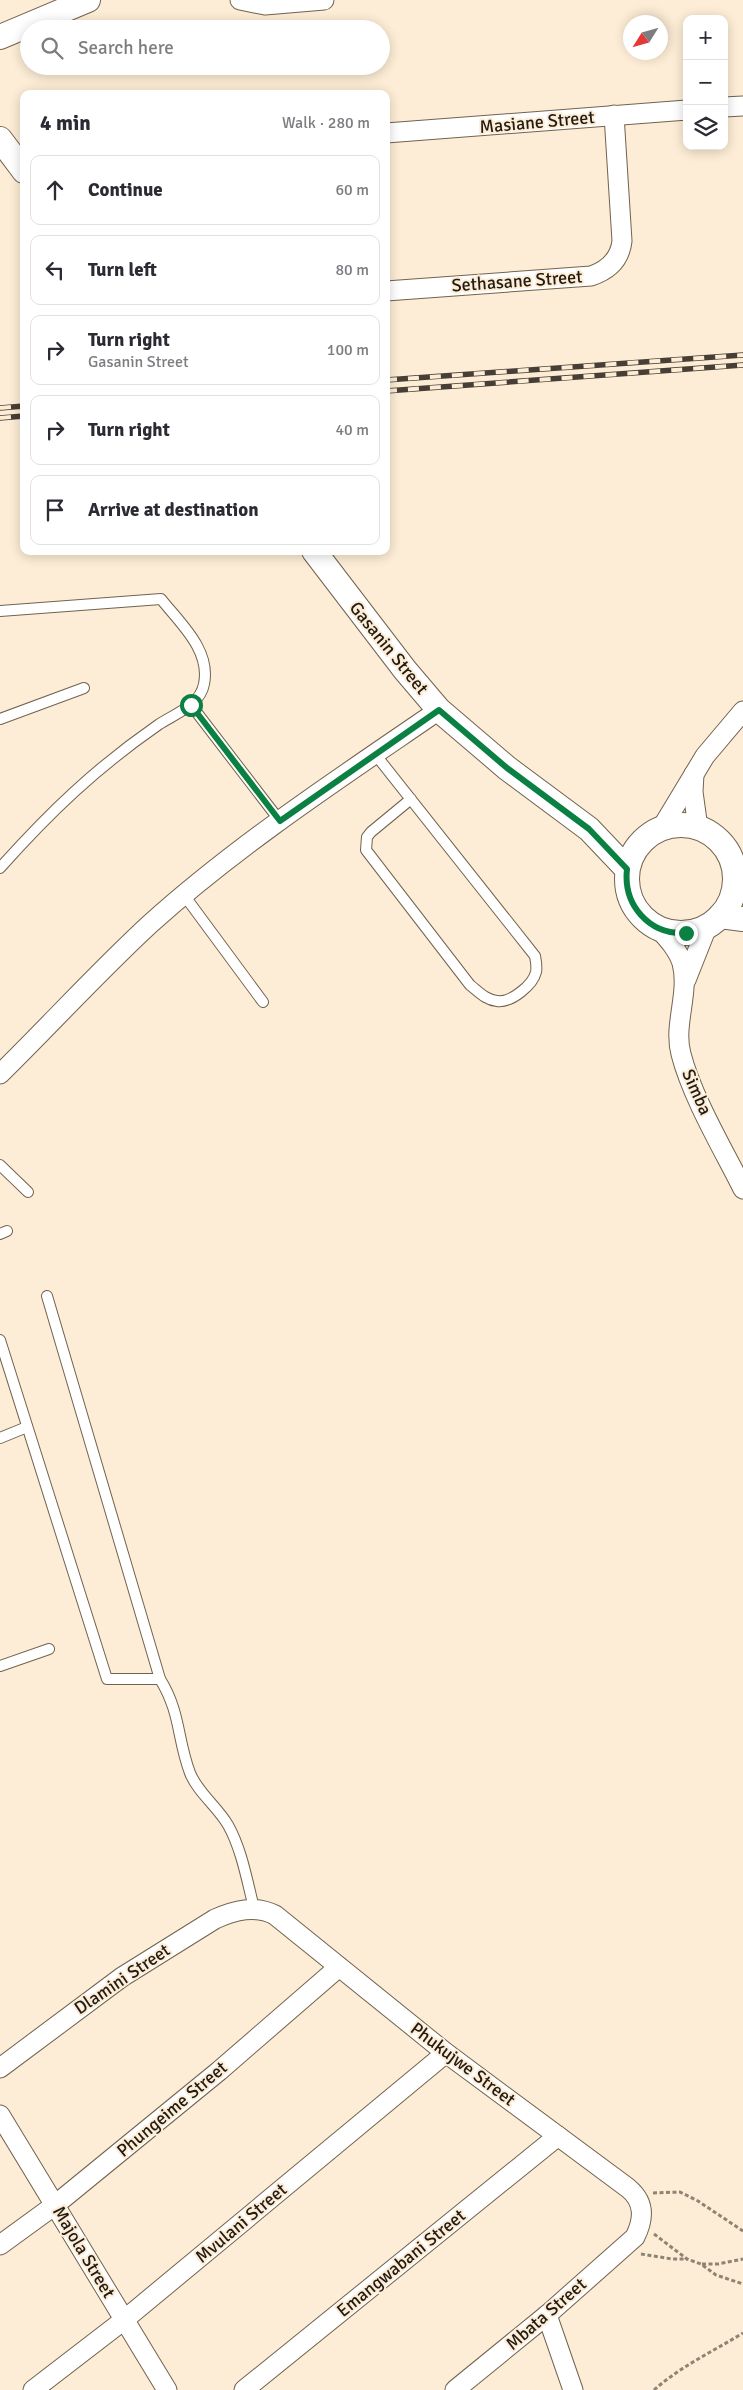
<!DOCTYPE html>
<meta charset="utf-8">
<style>
body{margin:0;font-family:Signika,sans-serif;background:#f7f7f7;color:#2b2b33}
.controls{position:absolute;right:15px;top:15px;display:grid;overflow:hidden;border-radius:10px;box-shadow:0 2px 12px #0003}
.controls button{width:45px;height:45px;display:grid;place-items:center;padding:0;border:0;border-bottom:1px solid #e1e1e2;background:#fff;color:#2b2b33;font:25px sans-serif}
.compass{position:absolute;left:623px;top:15px;width:45px;height:45px;border-radius:50%;background:#fff;box-shadow:0 2px 12px #0003;rotate:233deg}
.stop{position:absolute;width:15px;height:15px;margin:-11px;border:4px solid #0b8043;border-radius:50%;background:#fff}
.stop.end{background:#0b8043;border-color:#fff;box-shadow:0 1px 5px #0008}
.list{margin:0;padding:0;list-style:none}
h2{display:flex;justify-content:space-between;align-items:center;height:65px;margin:0;padding:0 20px;font-size:21px}
h2 small{font-size:16px;font-weight:400;color:#7c7c81}
.list li{display:grid;grid-template-columns:32px 1fr auto;gap:15px;align-items:center;box-sizing:border-box;height:70px;margin:0 10px 10px;padding:0 10px;border:1px solid #e1e1e2;border-radius:10px}
.list b{display:block;font-size:19px;white-space:nowrap}
.list p{margin:0;font-size:16px;white-space:nowrap;color:#7c7c81}
.list em{font-size:16px;font-style:normal;color:#7c7c81}
.icon{flex:none;width:28px;height:28px;fill:none;stroke:currentColor;stroke-width:2;stroke-linecap:round;stroke-linejoin:round}
.map{position:relative;flex:none;width:743px;height:2390px;overflow:hidden}
.search{position:absolute;background:#fff;box-shadow:0 2px 12px #0003;left:20px;top:20px;width:370px;height:55px;display:flex;align-items:center;gap:12px;box-sizing:border-box;padding:0 18px;border-radius:28px;color:#7c7c81;font-size:19px}
.panel{position:absolute;background:#fff;box-shadow:0 2px 12px #0003;left:20px;top:90px;width:370px;height:465px;border-radius:10px}
.map>svg:first-child{display:block}
.lines{fill:none;stroke-linecap:round;stroke-linejoin:round}
.service-casing{stroke:#71634f;stroke-width:12}
.minor-casing{stroke:#71634f;stroke-width:21}
.tertiary-casing{stroke:#71634f;stroke-width:26}
.path{stroke:#8f8474;stroke-width:3;stroke-dasharray:4 2.5;stroke-linecap:butt}
.service{stroke:#fff;stroke-width:10}
.minor{stroke:#fff;stroke-width:19}
.tertiary{stroke:#fff;stroke-width:24}
.rail-casing{stroke:#473f35;stroke-width:5.5}
.rail{stroke:#fdedd6;stroke-width:4;stroke-dasharray:11;stroke-linecap:butt}
.route{stroke:#0b8043;stroke-width:6}
.labels{text-anchor:middle;stroke-width:4;stroke-linejoin:round;paint-order:stroke}
.street-label{font-size:18px;fill:#211b13;stroke:#fdedd6}
</style>
<div class="map">
<svg width="743" height="2390" viewBox="0 0 743 2390">
<rect width="100%" height="100%" fill="#fdedd6"/>
<g class="lines">
<g class="service-casing">
<g id="service">
<path d="M0 611 161 599C180 623 211 650 204 684 200 706 174 714 158 725 96 768 50 812 0 868"/>
<polyline points="191,705 280,821"/>
<polyline points="0,719 84,688"/>
<path d="M375 754 535 956C536 961 537 967 536 972 533 985 511 1003 497 1001 486 1000 479 992 470 985L366 850 367 837 371 832 411 799"/>
<polyline points="184,895 263,1002"/>
<polyline points="0,1165 28,1192"/>
<polyline points="0,1234 7,1231"/>
<path d="M47 1296 160 1679C181 1713 177 1739 190 1773 198 1793 217 1806 228 1825 242 1850 247 1881 254 1908"/>
<polyline points="0,1340 107,1679 160,1679"/>
<polyline points="0,1438 27,1427"/>
<polyline points="0,1666 49,1649"/>
</g>
</g>
<g class="minor-casing">
<g id="minor">
<polyline points="240,0 265,5 324,0"/>
<polyline points="724,107 743,106"/>
<polyline points="386,133 687,110"/>
<path d="M386 291 591 276C609 270 620 259 622 241L614 115"/>
<polyline points="694,774 693,792 698,828"/>
<polyline points="661,829 705,756 743,711"/>
<path d="M659 929C668 939 678 950 682 963 690 993 673 1025 681 1054 692 1097 723 1149 743 1189"/>
<polyline points="686,980 707,927"/>
<path d="M0 1074C50 1025 98 972 150 924 239 844 340 778 439 710"/>
<path d="M0 2068 122 1977 215 1919C235 1910 255 1905 275 1915L446 2053 628 2188C645 2202 644 2219 635 2237L547 2315 455 2390"/>
<polyline points="0,2115 167,2390"/>
<polyline points="0,2245 55,2205 219,2071 339,1967"/>
<polyline points="547,2315 573,2390"/>
<polyline points="33,2390 124,2320 446,2053"/>
<polyline points="244,2390 558,2136"/>
</g>
</g>
<g class="tertiary-casing">
<g id="tertiary">
<polyline points="0,37 88,0"/>
<polyline points="0,139 24,171"/>
<polyline points="314,551 405,670 439,710 507,768 589,829 627,869"/>
<circle cx="681" cy="879" r="54"/>
<polyline points="720,916 743,919"/>
</g>
</g>
<g class="path">
<polyline points="653,2193 680,2192 698,2201 743,2231"/>
<polyline points="654,2234 687,2259 701,2264 716,2275 743,2284"/>
<polyline points="641,2254 672,2259 687,2259"/>
<polyline points="702,2264 718,2264 743,2259"/>
<path d="M654 2390C681 2366 712 2352 743 2333"/>
</g>
<use href="#service" class="service"/>
<use href="#minor" class="minor"/>
<use href="#tertiary" class="tertiary"/>
<g class="rail-casing">
<g id="rail">
<polyline points="386,380 743,355"/>
<polyline points="386,391 743,365"/>
<polyline points="0,408 24,406"/>
<polyline points="0,418 24,416"/>
</g>
</g>
<use href="#rail" class="rail"/>
</g>
<g class="lines">
<path class="route" d="M191 705 280 821 439 710 507 768 589 829 627 869C623 905 649 935 686 933"/>
</g>
<g class="labels">
<g class="street-label">
<text transform="translate(537 122) rotate(-5)" y="6">Masiane Street</text>
<text transform="translate(517 281) rotate(-4)" y="6">Sethasane Street</text>
<text transform="translate(389 648) rotate(51)" y="6">Gasanin Street</text>
<text transform="translate(697 1092) rotate(66)" y="6">Simba</text>
<text transform="translate(122 1979) rotate(-34)" y="6">Dlamini Street</text>
<text transform="translate(463 2064) rotate(37)" y="6">Phukujwe Street</text>
<text transform="translate(172 2109) rotate(-40)" y="6">Phungeime Street</text>
<text transform="translate(241 2223) rotate(-40)" y="6">Mvulani Street</text>
<text transform="translate(84 2252) rotate(59)" y="6">Majola Street</text>
<text transform="translate(401 2263) rotate(-39)" y="6">Emangwabani Street</text>
<text transform="translate(546 2314) rotate(-41)" y="6">Mbata Street</text>
</g>
</g>
</svg>
<div class="controls">
<button>+</button>
<button>−</button>
<button><svg class="icon" aria-label="layers" viewBox="0 0 24 24"><path d="M12 4l9 5-9 5-9-5zM3 14l9 5 9-5"/></svg></button>
</div>
<svg class="compass" viewBox="-18 -18 36 36"><path d="M0-13l5 13h-10z" fill="#e53935"/><path d="M0 13l5-13h-10z" fill="#7c7c81"/></svg>
<div class="stop" style="left:191px;top:705px"></div>
<div class="stop end" style="left:686px;top:933px"></div>
<div class="search"><svg class="icon" aria-label="search" viewBox="0 0 24 24"><circle cx="10" cy="10" r="6"/><path d="M15 15l6 6"/></svg>Search here</div>
<section class="panel">
<h2>4 min<small>Walk · 280 m</small></h2>
<ul class="list">
<li><svg class="icon" aria-label="ahead" viewBox="0 0 24 24"><path d="M12 20V5M6 11l6-6 6 6"/></svg><div><b>Continue</b></div><em>60 m</em></li>
<li><svg class="icon" aria-label="left" viewBox="0 0 24 24"><path d="M17 20v-9H6M10 6l-5 5 5 5"/></svg><div><b>Turn left</b></div><em>80 m</em></li>
<li><svg class="icon" aria-label="right" viewBox="0 0 24 24"><path d="M7 20v-9h11M14 6l5 5-5 5"/></svg><div><b>Turn right</b><p>Gasanin Street</p></div><em>100 m</em></li>
<li><svg class="icon" aria-label="right" viewBox="0 0 24 24"><path d="M7 20v-9h11M14 6l5 5-5 5"/></svg><div><b>Turn right</b></div><em>40 m</em></li>
<li><svg class="icon" aria-label="arrive" viewBox="0 0 24 24"><path d="M6 21V4h12l-3 4 3 4H6"/></svg><div><b>Arrive at destination</b></div></li>
</ul>
</section>
</div>
